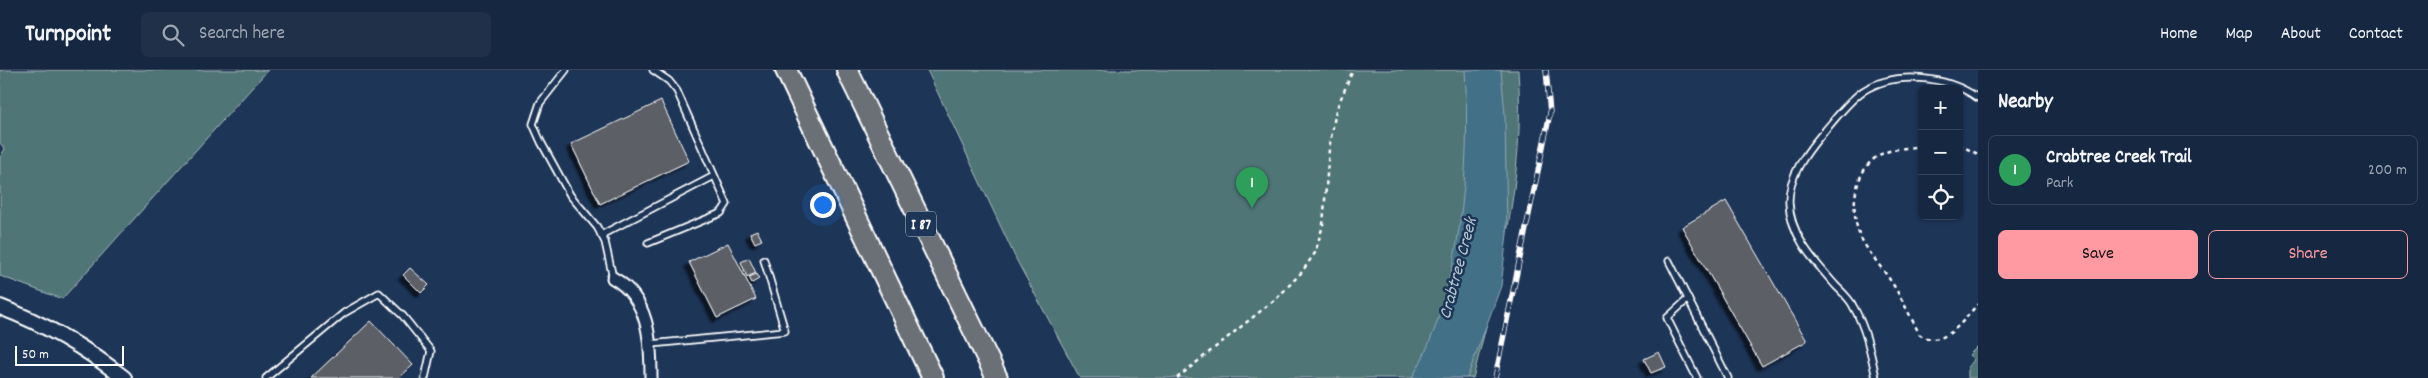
<!DOCTYPE html>
<meta charset="utf-8">
<style>
body{margin:0;font-family:Dekko,sans-serif;background:#1f3048;color:#f1f3f6}
.controls{position:absolute;right:15px;top:15px;display:grid;overflow:hidden;border-radius:8px;box-shadow:0 1px 4px #0004}
.controls button{width:45px;height:45px;display:grid;place-items:center;padding:0;border:0;border-bottom:1px solid #35445a;background:#162841;color:#f1f3f6;font:25px sans-serif}
.scale{position:absolute;left:15px;bottom:12px;width:109px;box-sizing:border-box;padding-left:5px;border:2px solid #fff;border-top:0;font-size:14px;line-height:18px;white-space:nowrap;color:#fff;-webkit-text-stroke:4px #1d3557;paint-order:stroke}
.you{position:absolute;left:822px;top:134px;width:18px;height:18px;margin:-12px;border:4px solid #fff;border-radius:50%;background:#1a73e8;box-shadow:0 0 0 8px #1a73e833}
.badge{display:grid;place-items:center;width:32px;height:32px;border-radius:50%;background:#ff9aa2;color:#fff;font-size:16px;font-weight:700}
.pin{position:absolute;translate:-50% -41px;filter:drop-shadow(0 1px 2px #0008)}
.pin::after{content:'';position:absolute;top:26px;width:18px;height:15px;background:inherit;clip-path:polygon(0 0,100% 0,50% 100%)}
.list{margin:0;padding:0;list-style:none}
h2{display:flex;justify-content:space-between;align-items:center;height:65px;margin:0;padding:0 20px;font-size:21px}
h2 small{font-size:16px;font-weight:400;color:#9ea6b1}
.list li{display:grid;grid-template-columns:32px 1fr auto;gap:15px;align-items:center;box-sizing:border-box;height:70px;margin:0 10px 10px;padding:0 10px;border:1px solid #35445a;border-radius:8px}
.list b{display:block;font-size:19px;white-space:nowrap}
.list p{margin:0;font-size:16px;white-space:nowrap;color:#9ea6b1}
.list em{font-size:16px;font-style:normal;color:#9ea6b1}
.actions{display:flex;gap:10px;padding:15px 20px}
.actions a{flex:1;padding:11px 0;border:1px solid #ff9aa2;border-radius:8px;text-align:center;font-size:18px;color:#ff9aa2}
.actions .main{background:#ff9aa2;color:#111}
.icon{flex:none;width:28px;height:28px;fill:none;stroke:currentColor;stroke-width:2;stroke-linecap:round;stroke-linejoin:round}
.map{position:relative;flex:none;width:1978px;height:308px;overflow:hidden}
header{display:flex;align-items:center;gap:30px;box-sizing:border-box;height:70px;padding:0 25px;background:#162841;border-bottom:1px solid #35445a}
header strong{font-size:24px}
nav{display:flex;gap:28px;margin-inline-start:auto;font-size:18px}
.search{width:350px;height:45px;background:#1f3048;display:flex;align-items:center;gap:12px;box-sizing:border-box;padding:0 18px;border-radius:8px;color:#9ea6b1;font-size:19px}
main{display:flex}
aside{flex:1;background:#162841}
.map>svg:first-child{display:block}
.green{fill:#507476;stroke:#a8baba}
.water{fill:#436f87;stroke:#8ea9b7}
.building{fill:#5c5f66;stroke:#fff;filter:url(#shadow)}
.lines{fill:none;stroke-linecap:round;stroke-linejoin:round}
.service-casing{stroke:#fff;stroke-width:9}
.minor-casing{stroke:#fff;stroke-width:15}
.tertiary-casing{stroke:#fff;stroke-width:18}
.motorway-casing{stroke:#fff;stroke-width:24}
.path{stroke:#fff;stroke-width:2.5;stroke-dasharray:4 4;stroke-linecap:butt}
.service{stroke:#1d3557;stroke-width:5.5}
.minor{stroke:#1d3557;stroke-width:11}
.tertiary{stroke:#1d3557;stroke-width:14}
.motorway{stroke:#6b6f75;stroke-width:20}
.rail-casing{stroke:#fff;stroke-width:5.5}
.rail{stroke:#1d3557;stroke-width:4;stroke-dasharray:11;stroke-linecap:butt}
.labels{text-anchor:middle;stroke-width:5;stroke-linejoin:round;paint-order:stroke}
.shield{fill:#1d3557;stroke:#bbc2cd;stroke-width:1}
.shield-label{font-size:15px;font-weight:bold;fill:#fff}
.water-label{font-size:18px;font-style:italic;fill:#b4c5cf;stroke:#1d3557}
</style>
<header>
<strong>Turnpoint</strong>
<div class="search"><svg class="icon" aria-label="search" viewBox="0 0 24 24"><circle cx="10" cy="10" r="6"/><path d="M15 15l6 6"/></svg>Search here</div>
<nav><a>Home</a><a>Map</a><a>About</a><a>Contact</a></nav>
</header>
<main>
<div class="map">
<svg width="1978" height="308" viewBox="0 0 1978 308">
<defs>
<filter id="shadow"><feDropShadow dx="-4.5" dy="4.5" stdDeviation="1" flood-color="#0009"/></filter>
</defs>
<rect width="100%" height="100%" fill="#1d3557"/>
<filter id="ink" filterUnits="userSpaceOnUse"><feTurbulence type="fractalNoise" baseFrequency=".02" numOctaves="2"/><feDisplacementMap in="SourceGraphic" scale="10" xChannelSelector="R" yChannelSelector="G"/><feConvolveMatrix kernelMatrix="1 2 1 2 8 2 1 2 1" color-interpolation-filters="sRGB"/></filter>
<g filter="url(#ink)">
<g class="green">
<polygon points="0,0 268,0 62,229 0,206 0,87 5,79 0,73"/>
<path d="M927 0H1518C1526 106 1499 206 1473 308H1080L1017 191Z"/>
<polygon points="1978,276 1978,308 1968,308 1968,297 1974,290 1969,285"/>
</g>
<path class="water" d="M1465 0H1501L1505 45 1507 164 1501 216 1467 308H1412C1461 223 1471 97 1465 0Z"/>
<g class="building">
<polygon points="661,31 689,91 600,134 571,74"/>
<polygon points="1726,131 1807,271 1762,296 1682,157"/>
<polygon points="757,160 762,170 755,173 750,163"/>
<polygon points="728,173 756,229 717,248 689,192"/>
<polygon points="749,188 756,203 747,207 741,192"/>
<polygon points="410,198 429,215 421,223 403,205"/>
<polygon points="757,204 759,209 752,213 749,207"/>
<polygon points="371,251 413,295 399,308 311,308"/>
<polygon points="1659,282 1666,297 1651,303 1644,289"/>
</g>
<g class="lines">
<g class="service-casing">
<g id="service">
<polyline points="566,0 540,33 533,54 541,72 570,125 597,157 605,172 613,208"/>
<polyline points="601,165 714,106"/>
<polyline points="648,173 721,143 727,134 677,21 669,11 653,0"/>
<polyline points="1669,191 1728,308"/>
<polyline points="1688,229 1667,248 1697,308"/>
<polyline points="651,274 785,261 764,190"/>
<polyline points="266,308 344,243 379,223 403,246 431,281 425,308"/>
<path d="M1876 308C1871 284 1866 258 1853 236 1850 229 1842 222 1836 216 1815 192 1790 166 1789 132 1788 107 1806 83 1821 65 1834 51 1847 32 1863 21 1896 0 1947 6 1978 28"/>
</g>
</g>
<g class="minor-casing">
<path id="minor" d="M613 208C649 228 651 270 651 308"/>
</g>
<g class="tertiary-casing">
<path id="tertiary" d="M0 237C45 254 86 278 124 308"/>
</g>
<g class="motorway-casing">
<g id="motorway">
<polyline points="786,0 933,308"/>
<polyline points="847,0 997,308"/>
</g>
</g>
<g class="path">
<polyline points="1959,75 1978,84"/>
<path d="M1922 76C1910 78 1895 78 1884 83 1853 95 1848 144 1862 170 1872 188 1887 203 1897 221 1905 235 1912 250 1920 265 1945 279 1962 251 1978 234"/>
<polyline points="1177,308 1278,227 1301,203 1315,183 1323,155 1329,79 1336,40 1353,0"/>
</g>
<use href="#service" class="service"/>
<use href="#minor" class="minor"/>
<use href="#tertiary" class="tertiary"/>
<use href="#motorway" class="motorway"/>
<g class="rail-casing">
<polyline id="rail" points="1495,308 1550,43 1546,0"/>
</g>
<use href="#rail" class="rail"/>
</g>
</g>
<g class="labels">
<rect class="shield" x="906" y="141.5" width="30" height="25" rx="4"/>
<g class="shield-label">
<text x="921" y="159">I 87</text>
</g>
<g class="water-label">
<text transform="translate(1457 198) rotate(-75)" y="6">Crabtree Creek</text>
</g>
</g>
</svg>
<div class="controls">
<button>+</button>
<button>−</button>
<button><svg class="icon" aria-label="locate" viewBox="0 0 24 24"><circle cx="12" cy="12" r="6"/><path d="M12 2v4M12 18v4M2 12h4M18 12h4"/></svg></button>
</div>
<div class="scale">50 m</div>
<div class="you"></div>
<div class="pin badge" style="left:1252px;top:138px;background:#2e9e5b">1</div>
</div>
<aside>
<h2>Nearby<small></small></h2>
<ul class="list">
<li><span class="badge" style="background:#2e9e5b">1</span><div><b>Crabtree Creek Trail</b><p>Park</p></div><em>200 m</em></li>
</ul>
<div class="actions"><a class="main">Save</a><a>Share</a></div>
</aside>
</main>
